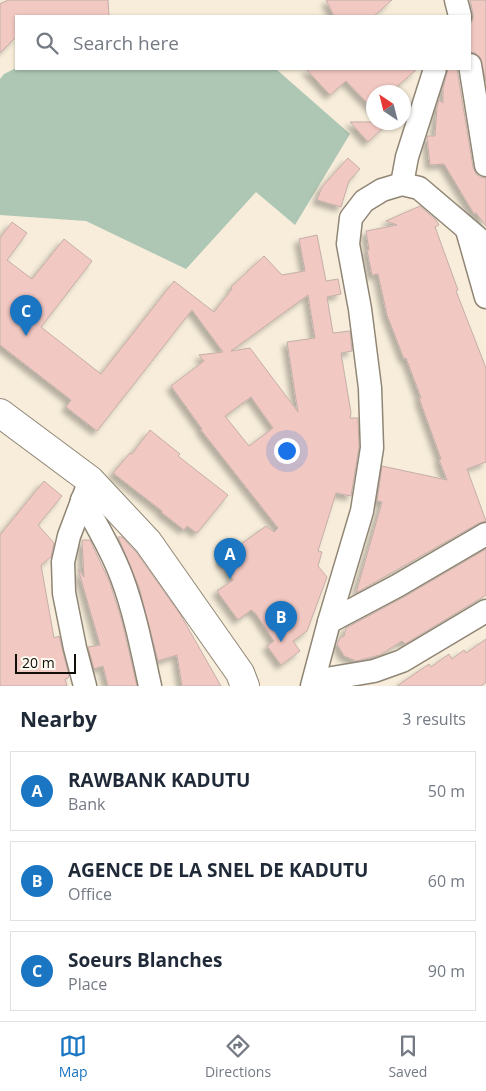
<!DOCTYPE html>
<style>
body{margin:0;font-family:"Open Sans",sans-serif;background:#f6f6f7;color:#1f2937}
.compass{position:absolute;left:366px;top:85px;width:45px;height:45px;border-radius:50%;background:#fff;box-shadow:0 1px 4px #0004;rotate:325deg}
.scale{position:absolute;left:15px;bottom:12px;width:61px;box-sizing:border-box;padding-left:5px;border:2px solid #110d07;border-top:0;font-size:14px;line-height:18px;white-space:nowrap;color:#110d07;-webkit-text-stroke:4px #fffbf3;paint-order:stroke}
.you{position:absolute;left:286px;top:450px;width:18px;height:18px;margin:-12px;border:4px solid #fff;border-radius:50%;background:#1a73e8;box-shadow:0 0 0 8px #1a73e833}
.badge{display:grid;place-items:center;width:32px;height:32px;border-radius:50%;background:#1a75c2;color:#fff;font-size:16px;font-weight:700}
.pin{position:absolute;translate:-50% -41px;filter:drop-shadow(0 1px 2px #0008)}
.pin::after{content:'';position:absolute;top:26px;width:18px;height:15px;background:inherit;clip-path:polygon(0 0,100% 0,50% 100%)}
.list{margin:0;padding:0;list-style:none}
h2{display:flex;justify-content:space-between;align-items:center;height:65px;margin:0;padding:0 20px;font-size:21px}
h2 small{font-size:16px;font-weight:400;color:#747a83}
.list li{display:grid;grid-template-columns:32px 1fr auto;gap:15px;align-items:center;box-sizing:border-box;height:80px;margin:0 10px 10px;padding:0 10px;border:1px solid #e0e1e3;border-radius:0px}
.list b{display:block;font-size:19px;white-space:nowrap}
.list p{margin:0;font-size:16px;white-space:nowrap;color:#747a83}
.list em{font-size:16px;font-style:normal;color:#747a83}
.icon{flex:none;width:28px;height:28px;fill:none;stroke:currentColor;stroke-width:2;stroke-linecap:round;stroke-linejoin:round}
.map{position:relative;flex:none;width:486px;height:686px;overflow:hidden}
.search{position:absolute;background:#fff;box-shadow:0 1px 4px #0004;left:15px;right:15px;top:15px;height:55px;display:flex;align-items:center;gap:12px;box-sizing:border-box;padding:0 18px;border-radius:0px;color:#747a83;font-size:19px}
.sheet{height:335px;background:#fff}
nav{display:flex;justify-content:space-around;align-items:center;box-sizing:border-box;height:70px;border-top:1px solid #e0e1e3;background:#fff;font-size:14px;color:#747a83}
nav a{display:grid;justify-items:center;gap:2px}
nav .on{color:#1a75c2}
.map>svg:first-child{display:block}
.green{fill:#aec6b4}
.building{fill:#f2c8c2;stroke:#c4aeaa;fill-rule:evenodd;filter:url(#shadow)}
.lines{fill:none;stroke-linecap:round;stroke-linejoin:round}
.street-casing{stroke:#908675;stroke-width:25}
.secondary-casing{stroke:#908675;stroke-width:30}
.street{stroke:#fff;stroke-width:22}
.secondary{stroke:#fff;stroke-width:28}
</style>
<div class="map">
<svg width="486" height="686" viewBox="0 0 486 686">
<defs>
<filter id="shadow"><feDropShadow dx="-4.5" dy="4.5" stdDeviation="2.5" flood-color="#0004"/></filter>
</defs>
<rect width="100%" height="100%" fill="#f7edda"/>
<polygon class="green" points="16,68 276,69 350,134 295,225 256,192 186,269 86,221 0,215 0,79 4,74"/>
<g class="building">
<polygon points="8,0 108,0 109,16 16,16 16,37 0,53 0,4"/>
<polygon points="326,0 392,0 374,16 334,16"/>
<polygon points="470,0 486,0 486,82 480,57 475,53 470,52 470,25 473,19 473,13"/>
<polygon points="306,69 417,69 391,92 374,92 373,109 346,81 330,95"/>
<polygon points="448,69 457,69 473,167 476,174 481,177 486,178 486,226 476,213 474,214 444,164 430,165 427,138 427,136 435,136 437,107 439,100 443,103 443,88"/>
<polygon points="350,122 389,122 368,142"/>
<polygon points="348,158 360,169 349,181 341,207 317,200 322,187"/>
<polygon points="420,206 436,220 439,225 435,227 458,290 456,291 486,368 486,462 467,469 486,521 479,523 356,593 382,502 377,501 382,466 447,480 439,460 441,459 419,398 421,398 406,358 404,359 387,315 378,274 372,275 367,250 369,250 366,231 397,225 386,221"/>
<path d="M12 222 27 233 7 260 32 279 64 239 92 261 41 327 101 374 174 281 214 312 232 289 231 287 264 256 282 275 305 271 299 239 317 235 326 281 338 279 341 294 327 297 333 333 350 331 352 351 341 353 351 413 350 418H358L359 447 351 496 336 493 318 551 322 552 318 566 327 577 307 631 293 641 300 651 281 665 267 646 274 641 256 614 251 610 238 620 217 591 233 580 219 560 266 526 274 532 278 528 201 430 202 429 171 386 204 361 199 355 223 352 192 310 97 431 66 407 71 400 0 345V238ZM308 295 315 338 287 342 298 412 250 348 231 351ZM251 397 273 428 249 446 225 416Z"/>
<polygon points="150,430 180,454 178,456 228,495 197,533 187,526 184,530 161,512 162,511 113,473 130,453 132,454"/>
<polygon points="44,481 62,496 38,525 54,543 51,557 41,565 54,638 59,636 69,676 68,678 65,679 67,686 0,686 0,535"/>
<polygon points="118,537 122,537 136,552 180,614 221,686 182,686 177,655 158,661 139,587"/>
<polygon points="82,540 90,540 110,583 122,621 137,686 108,686 103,666 94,669 88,647 100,645 78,569 84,577"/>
<polygon points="486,549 486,595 405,644 402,641 380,655 356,661 344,656 337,644 340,638 344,636 346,628 404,597"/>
<polygon points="486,639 486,682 481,686 397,686 429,664 431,667 449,654 452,659 464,650 466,653"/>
</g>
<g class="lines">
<g class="street-casing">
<g id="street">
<polyline points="456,0 460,16"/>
<polyline points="470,65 486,165"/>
<polyline points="402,184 407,157 435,69"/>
<polyline points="467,230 486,297"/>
<path d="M82 500C97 525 112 551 122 578 135 613 142 650 150 686"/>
<polyline points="329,622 397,586 486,534"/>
<polyline points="314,681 374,671 402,661 486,611"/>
<polyline points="85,686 75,648 64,593 63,562 69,536 90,480"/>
<polyline points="312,686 329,622 362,511 372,448 370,388 360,309 348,244 351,218 364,201 382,190 402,184 419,188 486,245"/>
</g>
</g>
<g class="secondary-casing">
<polyline id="secondary" points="0,413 90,480 148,542 240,673 245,686"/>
</g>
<use href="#street" class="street"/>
<use href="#secondary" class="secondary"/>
</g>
</svg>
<svg class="compass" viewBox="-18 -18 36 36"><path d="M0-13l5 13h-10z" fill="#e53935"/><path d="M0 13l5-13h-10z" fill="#747a83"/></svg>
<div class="scale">20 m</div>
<div class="you"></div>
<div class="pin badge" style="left:230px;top:579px">A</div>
<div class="pin badge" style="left:281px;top:642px">B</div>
<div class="pin badge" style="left:26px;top:336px">C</div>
<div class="search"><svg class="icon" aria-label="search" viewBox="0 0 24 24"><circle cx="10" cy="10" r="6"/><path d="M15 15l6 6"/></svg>Search here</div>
</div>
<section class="sheet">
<h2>Nearby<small>3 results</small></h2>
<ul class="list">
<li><span class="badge">A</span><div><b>RAWBANK KADUTU</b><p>Bank</p></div><em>50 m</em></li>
<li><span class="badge">B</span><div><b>AGENCE DE LA SNEL DE KADUTU</b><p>Office</p></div><em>60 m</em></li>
<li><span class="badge">C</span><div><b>Soeurs Blanches</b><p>Place</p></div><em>90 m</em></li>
</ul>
</section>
<nav>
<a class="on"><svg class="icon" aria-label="map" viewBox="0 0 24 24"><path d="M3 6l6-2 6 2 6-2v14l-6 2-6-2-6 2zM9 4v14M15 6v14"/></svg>Map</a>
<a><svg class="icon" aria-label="directions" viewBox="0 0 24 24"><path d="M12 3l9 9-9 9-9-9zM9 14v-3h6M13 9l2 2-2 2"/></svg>Directions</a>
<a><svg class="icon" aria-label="saved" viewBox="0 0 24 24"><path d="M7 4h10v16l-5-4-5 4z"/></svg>Saved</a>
</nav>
